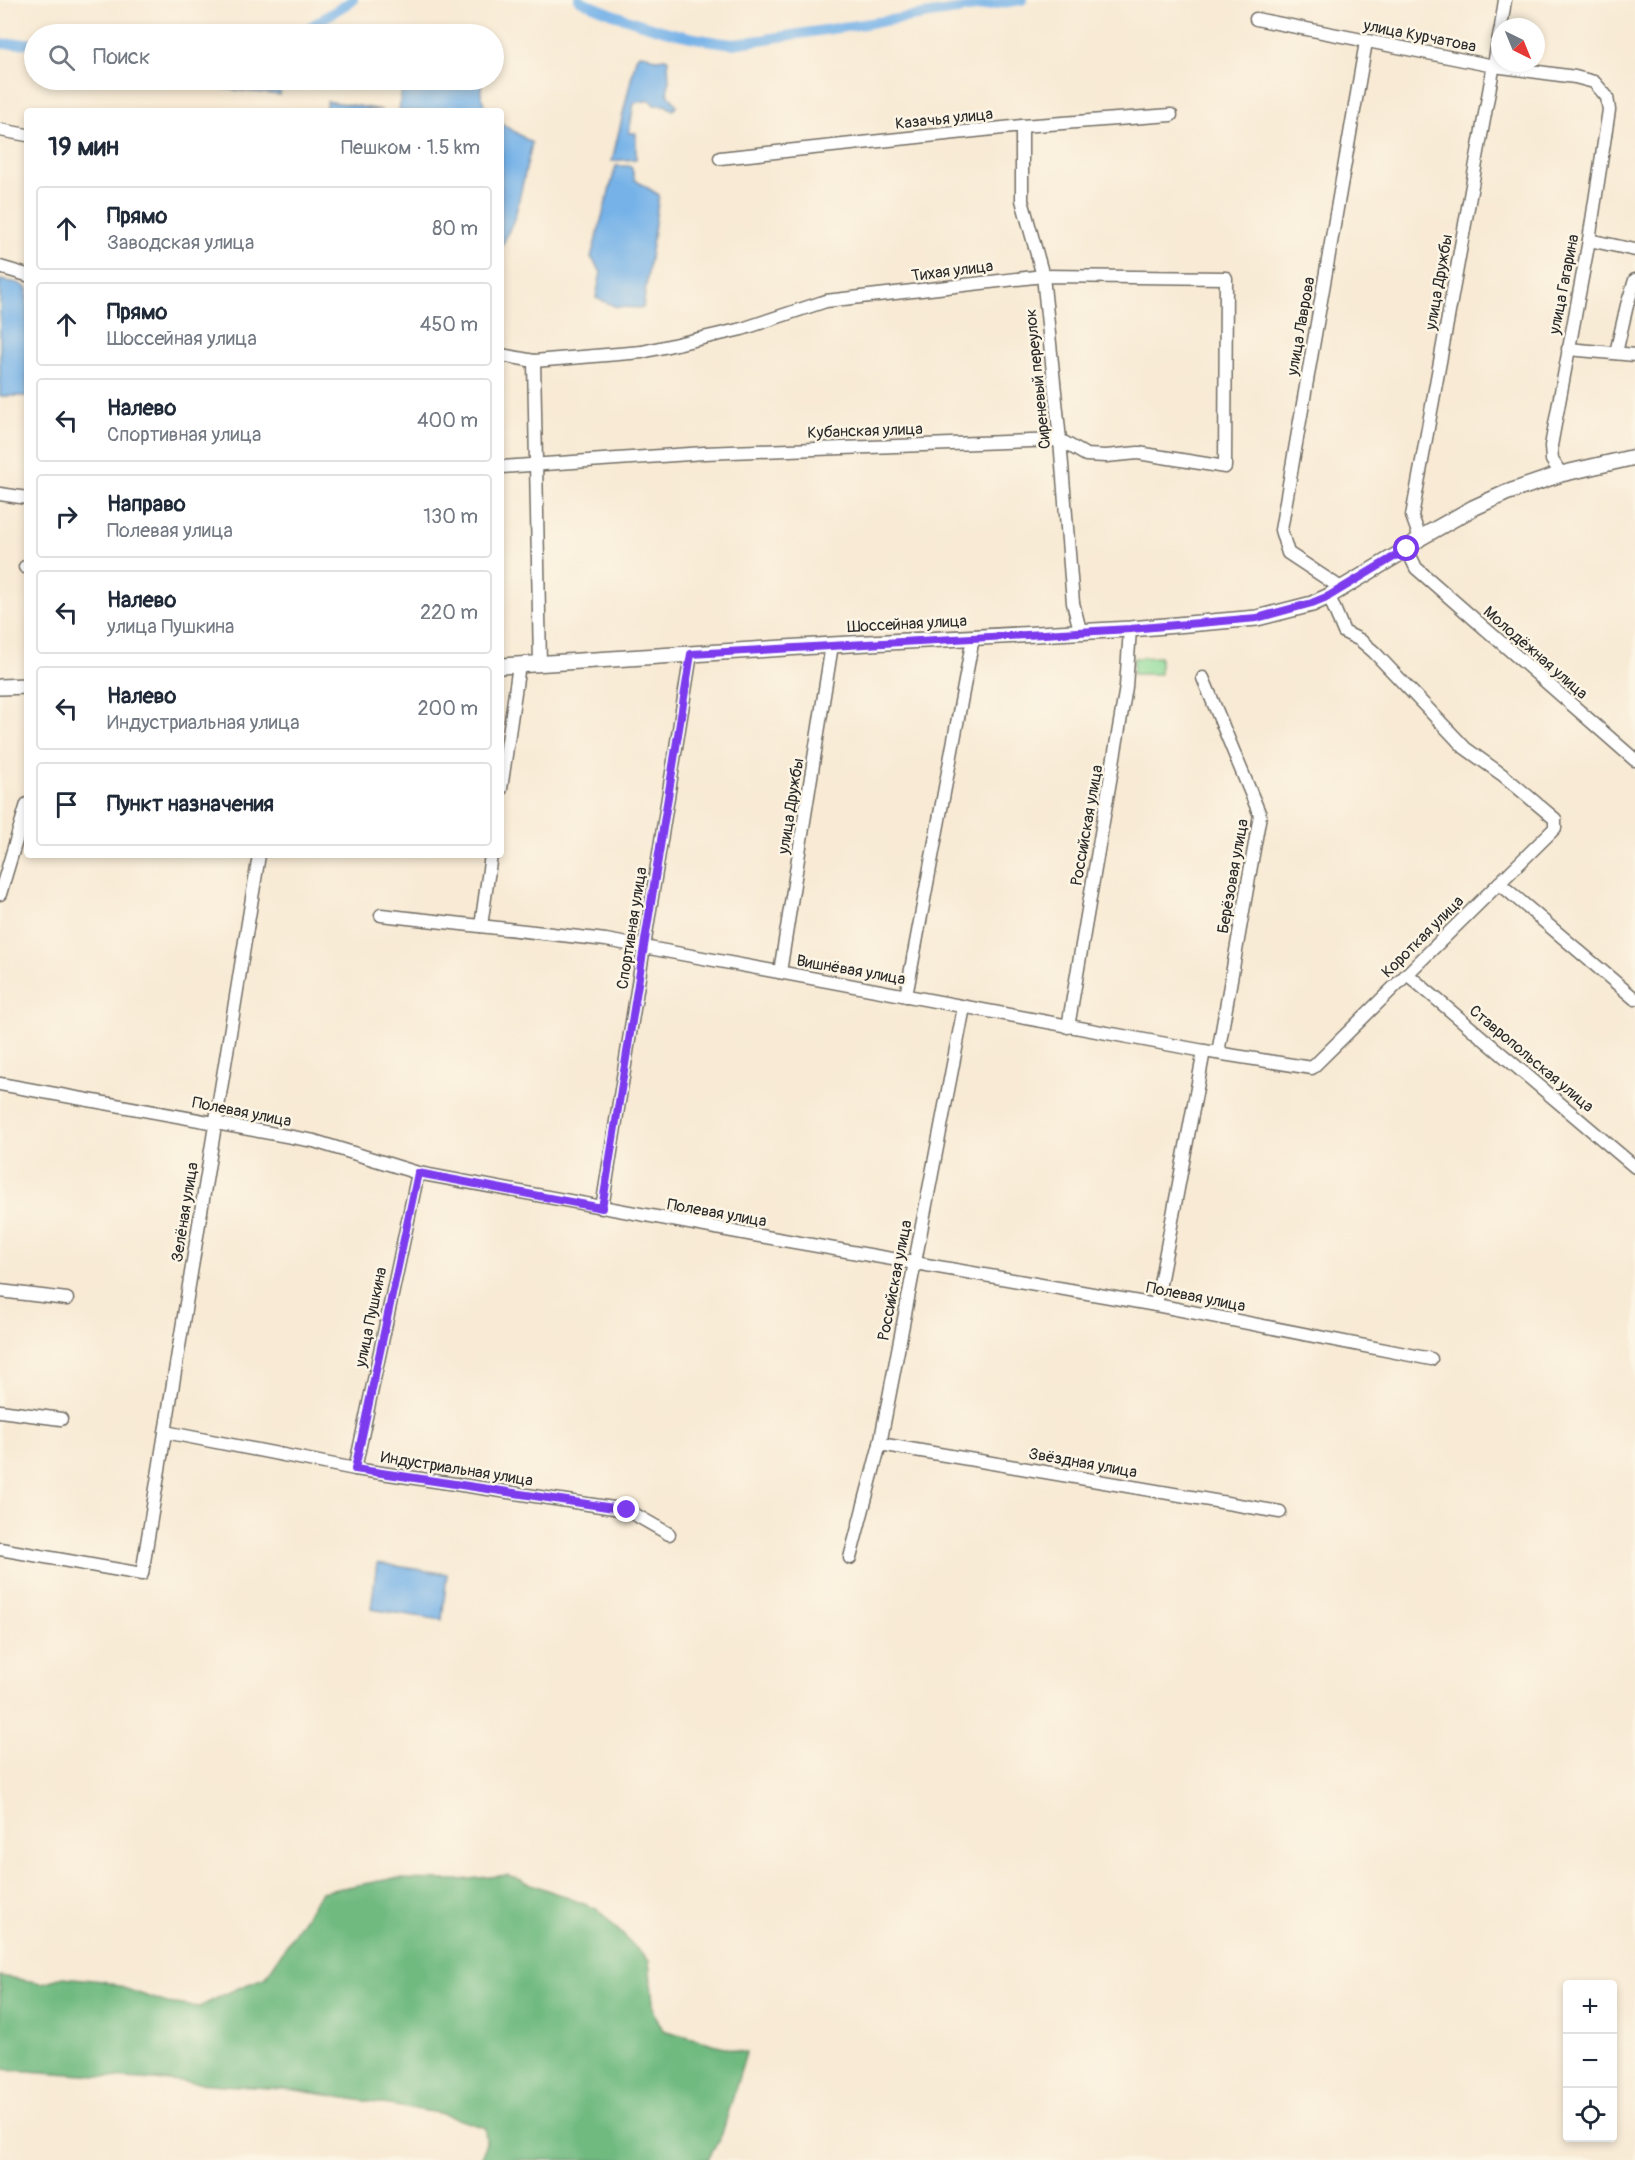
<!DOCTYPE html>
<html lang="ru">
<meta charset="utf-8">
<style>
body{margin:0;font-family:Pangolin,sans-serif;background:#f6f6f7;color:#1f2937}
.controls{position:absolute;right:18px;bottom:18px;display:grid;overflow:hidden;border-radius:6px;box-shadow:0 3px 9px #0003}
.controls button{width:54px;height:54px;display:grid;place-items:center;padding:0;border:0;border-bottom:2px solid #e0e1e3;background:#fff;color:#1f2937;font:30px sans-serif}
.compass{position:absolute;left:1491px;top:18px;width:54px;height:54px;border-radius:50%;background:#fff;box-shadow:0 3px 9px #0003;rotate:137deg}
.stop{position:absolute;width:18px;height:18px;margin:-14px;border:4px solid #7c3aed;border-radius:50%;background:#fff}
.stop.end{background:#7c3aed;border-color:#fff;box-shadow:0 2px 6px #0008}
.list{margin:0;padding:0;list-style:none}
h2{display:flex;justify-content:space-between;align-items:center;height:78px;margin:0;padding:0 24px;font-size:26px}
h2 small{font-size:20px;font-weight:400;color:#747a83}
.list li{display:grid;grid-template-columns:39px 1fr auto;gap:18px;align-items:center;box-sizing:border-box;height:84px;margin:0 12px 12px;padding:0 12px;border:2px solid #e0e1e3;border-radius:6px}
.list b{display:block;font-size:22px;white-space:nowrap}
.list p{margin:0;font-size:20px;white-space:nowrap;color:#747a83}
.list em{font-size:20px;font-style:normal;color:#747a83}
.icon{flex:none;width:33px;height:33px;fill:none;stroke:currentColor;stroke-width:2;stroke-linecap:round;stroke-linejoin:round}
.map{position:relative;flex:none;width:1635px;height:2160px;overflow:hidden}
.search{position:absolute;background:#fff;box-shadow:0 3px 9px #0003;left:24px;top:24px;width:480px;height:66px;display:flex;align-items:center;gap:15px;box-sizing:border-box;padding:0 21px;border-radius:33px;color:#747a83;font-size:22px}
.panel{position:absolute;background:#fff;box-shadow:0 3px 9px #0003;left:24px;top:108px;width:480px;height:750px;border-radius:6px}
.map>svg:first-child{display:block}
.green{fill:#8bda98;stroke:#5b8262;stroke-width:1.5}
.forest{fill:#70ba80;stroke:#4e7256;stroke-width:1.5}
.water{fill:#76b2e8;stroke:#506e8a;stroke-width:1.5}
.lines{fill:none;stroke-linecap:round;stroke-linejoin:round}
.canal{stroke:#76b2e8;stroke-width:10}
.minor-casing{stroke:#736e66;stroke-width:15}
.major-casing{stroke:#736e66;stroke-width:18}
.minor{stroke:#fff;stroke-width:12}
.major{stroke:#fff;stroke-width:15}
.route{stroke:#7c3aed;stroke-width:8}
.labels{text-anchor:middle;stroke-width:5;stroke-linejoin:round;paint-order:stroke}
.street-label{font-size:16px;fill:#2b2b2b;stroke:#fcf5e5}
</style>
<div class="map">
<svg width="1635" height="2160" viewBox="0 0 1635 2160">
<rect width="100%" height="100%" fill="#fcf5e5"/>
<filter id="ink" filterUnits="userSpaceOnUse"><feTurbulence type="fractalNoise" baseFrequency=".0167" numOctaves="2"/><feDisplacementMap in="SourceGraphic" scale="12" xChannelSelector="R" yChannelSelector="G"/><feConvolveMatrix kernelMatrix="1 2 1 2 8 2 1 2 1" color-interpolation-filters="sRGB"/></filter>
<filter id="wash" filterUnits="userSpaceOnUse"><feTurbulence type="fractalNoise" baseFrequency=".008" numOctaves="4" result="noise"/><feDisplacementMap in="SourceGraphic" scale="24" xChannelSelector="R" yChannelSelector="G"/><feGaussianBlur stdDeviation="1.35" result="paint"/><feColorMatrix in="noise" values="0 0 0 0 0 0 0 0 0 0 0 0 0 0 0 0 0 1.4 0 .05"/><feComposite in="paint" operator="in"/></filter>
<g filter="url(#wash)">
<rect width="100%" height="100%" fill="#f8ead4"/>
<polygon class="green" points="1160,657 1160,674 1133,674 1133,658"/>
<polygon class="forest" points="508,1875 597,1909 649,1961 654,2012 663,2030 746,2053 722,2134 708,2160 481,2160 486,2142 485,2128 439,2113 295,2090 0,2069 0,1976 42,1983 63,1977 103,1981 167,2003 199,2007 236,1989 266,1977 321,1892 390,1879 459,1880"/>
<g class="water">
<polygon points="639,54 647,55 655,59 666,58 668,60 669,84 667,92 677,106 673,110 665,105 654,105 650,100 634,103 629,133 636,133 636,159 612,161 636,58"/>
<polygon points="186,80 282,80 280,95 185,84"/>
<polygon points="403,80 481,80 481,95 486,111 399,111"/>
<polygon points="327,101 382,110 325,111"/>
<polygon points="501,123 532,143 515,217 501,248"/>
<polygon points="616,166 631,166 635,180 659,195 643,308 617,307 596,298 601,272 591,257"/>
<polygon points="0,280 18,283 27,288 27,396 0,396"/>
<polygon points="377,1563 447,1574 442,1620 371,1609"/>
</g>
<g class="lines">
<g class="canal">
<path d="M579 0C628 22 680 38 733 44L1022 0"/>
<polyline points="299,34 353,0"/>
<polyline points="0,44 34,43"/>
</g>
</g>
</g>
<g filter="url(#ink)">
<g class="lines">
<g class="minor-casing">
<g id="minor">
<polyline points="1256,19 1494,66 1575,77 1594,82 1607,97 1609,110 1589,240 1551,446 1552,460 1561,474"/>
<polyline points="1501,27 1505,0"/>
<polyline points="1022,126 1022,200 1043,276 1060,440 1073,603 1080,630"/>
<polyline points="0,130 27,135"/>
<polyline points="720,158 1022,126 1171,115"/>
<polyline points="1589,240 1635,250"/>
<polyline points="0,267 27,275"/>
<polyline points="1568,349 1635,355"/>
<polyline points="1616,353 1627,305 1635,280"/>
<polyline points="501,355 534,361 642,352 742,329 826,301 1043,276 1226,278 1225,467 1138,453 1106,456 1086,455 1060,440 704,453 501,467"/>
<polyline points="534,361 540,663"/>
<polyline points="0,494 27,498"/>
<polyline points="1420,538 1412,516 1500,31"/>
<polyline points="1407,549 1416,568 1635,760"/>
<polyline points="25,567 27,567"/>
<polyline points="1341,588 1288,553 1281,530 1366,42"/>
<polyline points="1203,678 1260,815 1218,1053"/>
<polyline points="501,789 519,665"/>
<polyline points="1499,883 1635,999"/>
<polyline points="0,894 27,804"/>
<polyline points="381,915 606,940 1204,1051 1312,1068 1555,828 1555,819 1504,776 1465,748 1374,652 1360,640 1344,632 1329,596"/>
<polyline points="481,926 491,855"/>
<polyline points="780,972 832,645"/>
<polyline points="1407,974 1635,1167"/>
<polyline points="906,996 973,638"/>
<polyline points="1068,1027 1126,687 1130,629"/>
<polyline points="0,1084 314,1141 418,1173 754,1235 1156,1305 1431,1359"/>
<polyline points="602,1208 691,654"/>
<polyline points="0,1291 67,1299"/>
<polyline points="1156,1305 1204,1051"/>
<polyline points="0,1411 61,1419"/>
<polyline points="165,1432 355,1469 627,1510 669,1534"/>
<polyline points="880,1444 1280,1512"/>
<polyline points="355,1469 418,1173"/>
<polyline points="0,1549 142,1574 259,855"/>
<polyline points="850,1558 880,1444 964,1007"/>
</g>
</g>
<g class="major-casing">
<g id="major">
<polyline points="501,666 832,645 1130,629 1257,618 1312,604 1329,596 1407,549 1420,538 1473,508 1506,493 1561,474 1635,457"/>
<polyline points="0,687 27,686"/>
</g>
</g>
<use href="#minor" class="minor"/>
<use href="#major" class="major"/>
</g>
</g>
<g class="lines" filter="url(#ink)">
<polyline class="route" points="627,1510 355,1469 418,1173 602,1208 691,654 1130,629 1257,618 1312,603 1329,596 1407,549"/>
</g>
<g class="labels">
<g class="street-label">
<text transform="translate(1420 35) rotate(11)" y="6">улица Курчатова</text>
<text transform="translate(944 118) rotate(-6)" y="6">Казачья улица</text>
<text transform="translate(952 270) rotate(-7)" y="6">Тихая улица</text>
<text transform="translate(1438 282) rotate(-80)" y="6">улица Дружбы</text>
<text transform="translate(1563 284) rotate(-79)" y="6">улица Гагарина</text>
<text transform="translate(1300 326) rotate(-80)" y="6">улица Лаврова</text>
<text transform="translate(1037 379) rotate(-96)" y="6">Сиреневый переулок</text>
<text transform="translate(865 430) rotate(-2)" y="6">Кубанская улица</text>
<text transform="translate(907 623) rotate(-3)" y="6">Шоссейная улица</text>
<text transform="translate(1536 652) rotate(41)" y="6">Молодёжная улица</text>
<text transform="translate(790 806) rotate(-81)" y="6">улица Дружбы</text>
<text transform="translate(1086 825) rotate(-80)" y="6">Российская улица</text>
<text transform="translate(1232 876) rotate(-80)" y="6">Берёзовая улица</text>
<text transform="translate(631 928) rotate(-81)" y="6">Спортивная улица</text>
<text transform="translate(1422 936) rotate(-45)" y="6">Короткая улица</text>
<text transform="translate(851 969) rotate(10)" y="6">Вишнёвая улица</text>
<text transform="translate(1532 1058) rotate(40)" y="6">Ставропольская улица</text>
<text transform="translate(242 1111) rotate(11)" y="6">Полевая улица</text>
<text transform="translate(184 1212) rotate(-81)" y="6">Зелёная улица</text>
<text transform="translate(717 1212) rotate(10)" y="6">Полевая улица</text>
<text transform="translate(894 1280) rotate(-79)" y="6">Российская улица</text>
<text transform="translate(1196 1296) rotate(11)" y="6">Полевая улица</text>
<text transform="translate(370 1317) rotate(-78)" y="6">улица Пушкина</text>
<text transform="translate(1083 1462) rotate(10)" y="6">Звёздная улица</text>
<text transform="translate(457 1468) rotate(9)" y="6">Индустриальная улица</text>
</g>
</g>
</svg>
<div class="controls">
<button>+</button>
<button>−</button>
<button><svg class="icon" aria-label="locate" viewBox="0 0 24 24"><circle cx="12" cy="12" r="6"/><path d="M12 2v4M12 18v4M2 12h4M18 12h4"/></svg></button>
</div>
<svg class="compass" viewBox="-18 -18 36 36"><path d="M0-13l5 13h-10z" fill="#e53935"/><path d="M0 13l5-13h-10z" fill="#747a83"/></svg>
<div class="stop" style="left:1407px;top:549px"></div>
<div class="stop end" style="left:627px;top:1510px"></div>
<div class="search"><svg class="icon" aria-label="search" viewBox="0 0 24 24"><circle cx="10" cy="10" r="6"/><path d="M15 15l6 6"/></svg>Поиск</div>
<section class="panel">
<h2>19 мин<small>Пешком · 1.5 km</small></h2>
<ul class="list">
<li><svg class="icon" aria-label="ahead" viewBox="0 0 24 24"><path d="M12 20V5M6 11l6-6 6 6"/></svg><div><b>Прямо</b><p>Заводская улица</p></div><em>80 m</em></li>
<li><svg class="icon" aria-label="ahead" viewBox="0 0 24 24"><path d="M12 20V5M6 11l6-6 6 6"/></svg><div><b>Прямо</b><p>Шоссейная улица</p></div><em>450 m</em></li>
<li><svg class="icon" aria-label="left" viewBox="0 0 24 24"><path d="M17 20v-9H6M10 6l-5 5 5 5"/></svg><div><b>Налево</b><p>Спортивная улица</p></div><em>400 m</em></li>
<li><svg class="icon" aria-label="right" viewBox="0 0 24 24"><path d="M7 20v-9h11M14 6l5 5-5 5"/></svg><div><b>Направо</b><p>Полевая улица</p></div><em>130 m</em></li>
<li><svg class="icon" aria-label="left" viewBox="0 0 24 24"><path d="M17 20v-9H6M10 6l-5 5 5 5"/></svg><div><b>Налево</b><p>улица Пушкина</p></div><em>220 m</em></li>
<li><svg class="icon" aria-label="left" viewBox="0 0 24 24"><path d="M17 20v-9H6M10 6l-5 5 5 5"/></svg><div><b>Налево</b><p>Индустриальная улица</p></div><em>200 m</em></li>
<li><svg class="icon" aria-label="arrive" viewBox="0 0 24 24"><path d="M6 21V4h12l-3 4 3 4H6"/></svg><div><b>Пункт назначения</b></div></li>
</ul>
</section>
</div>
